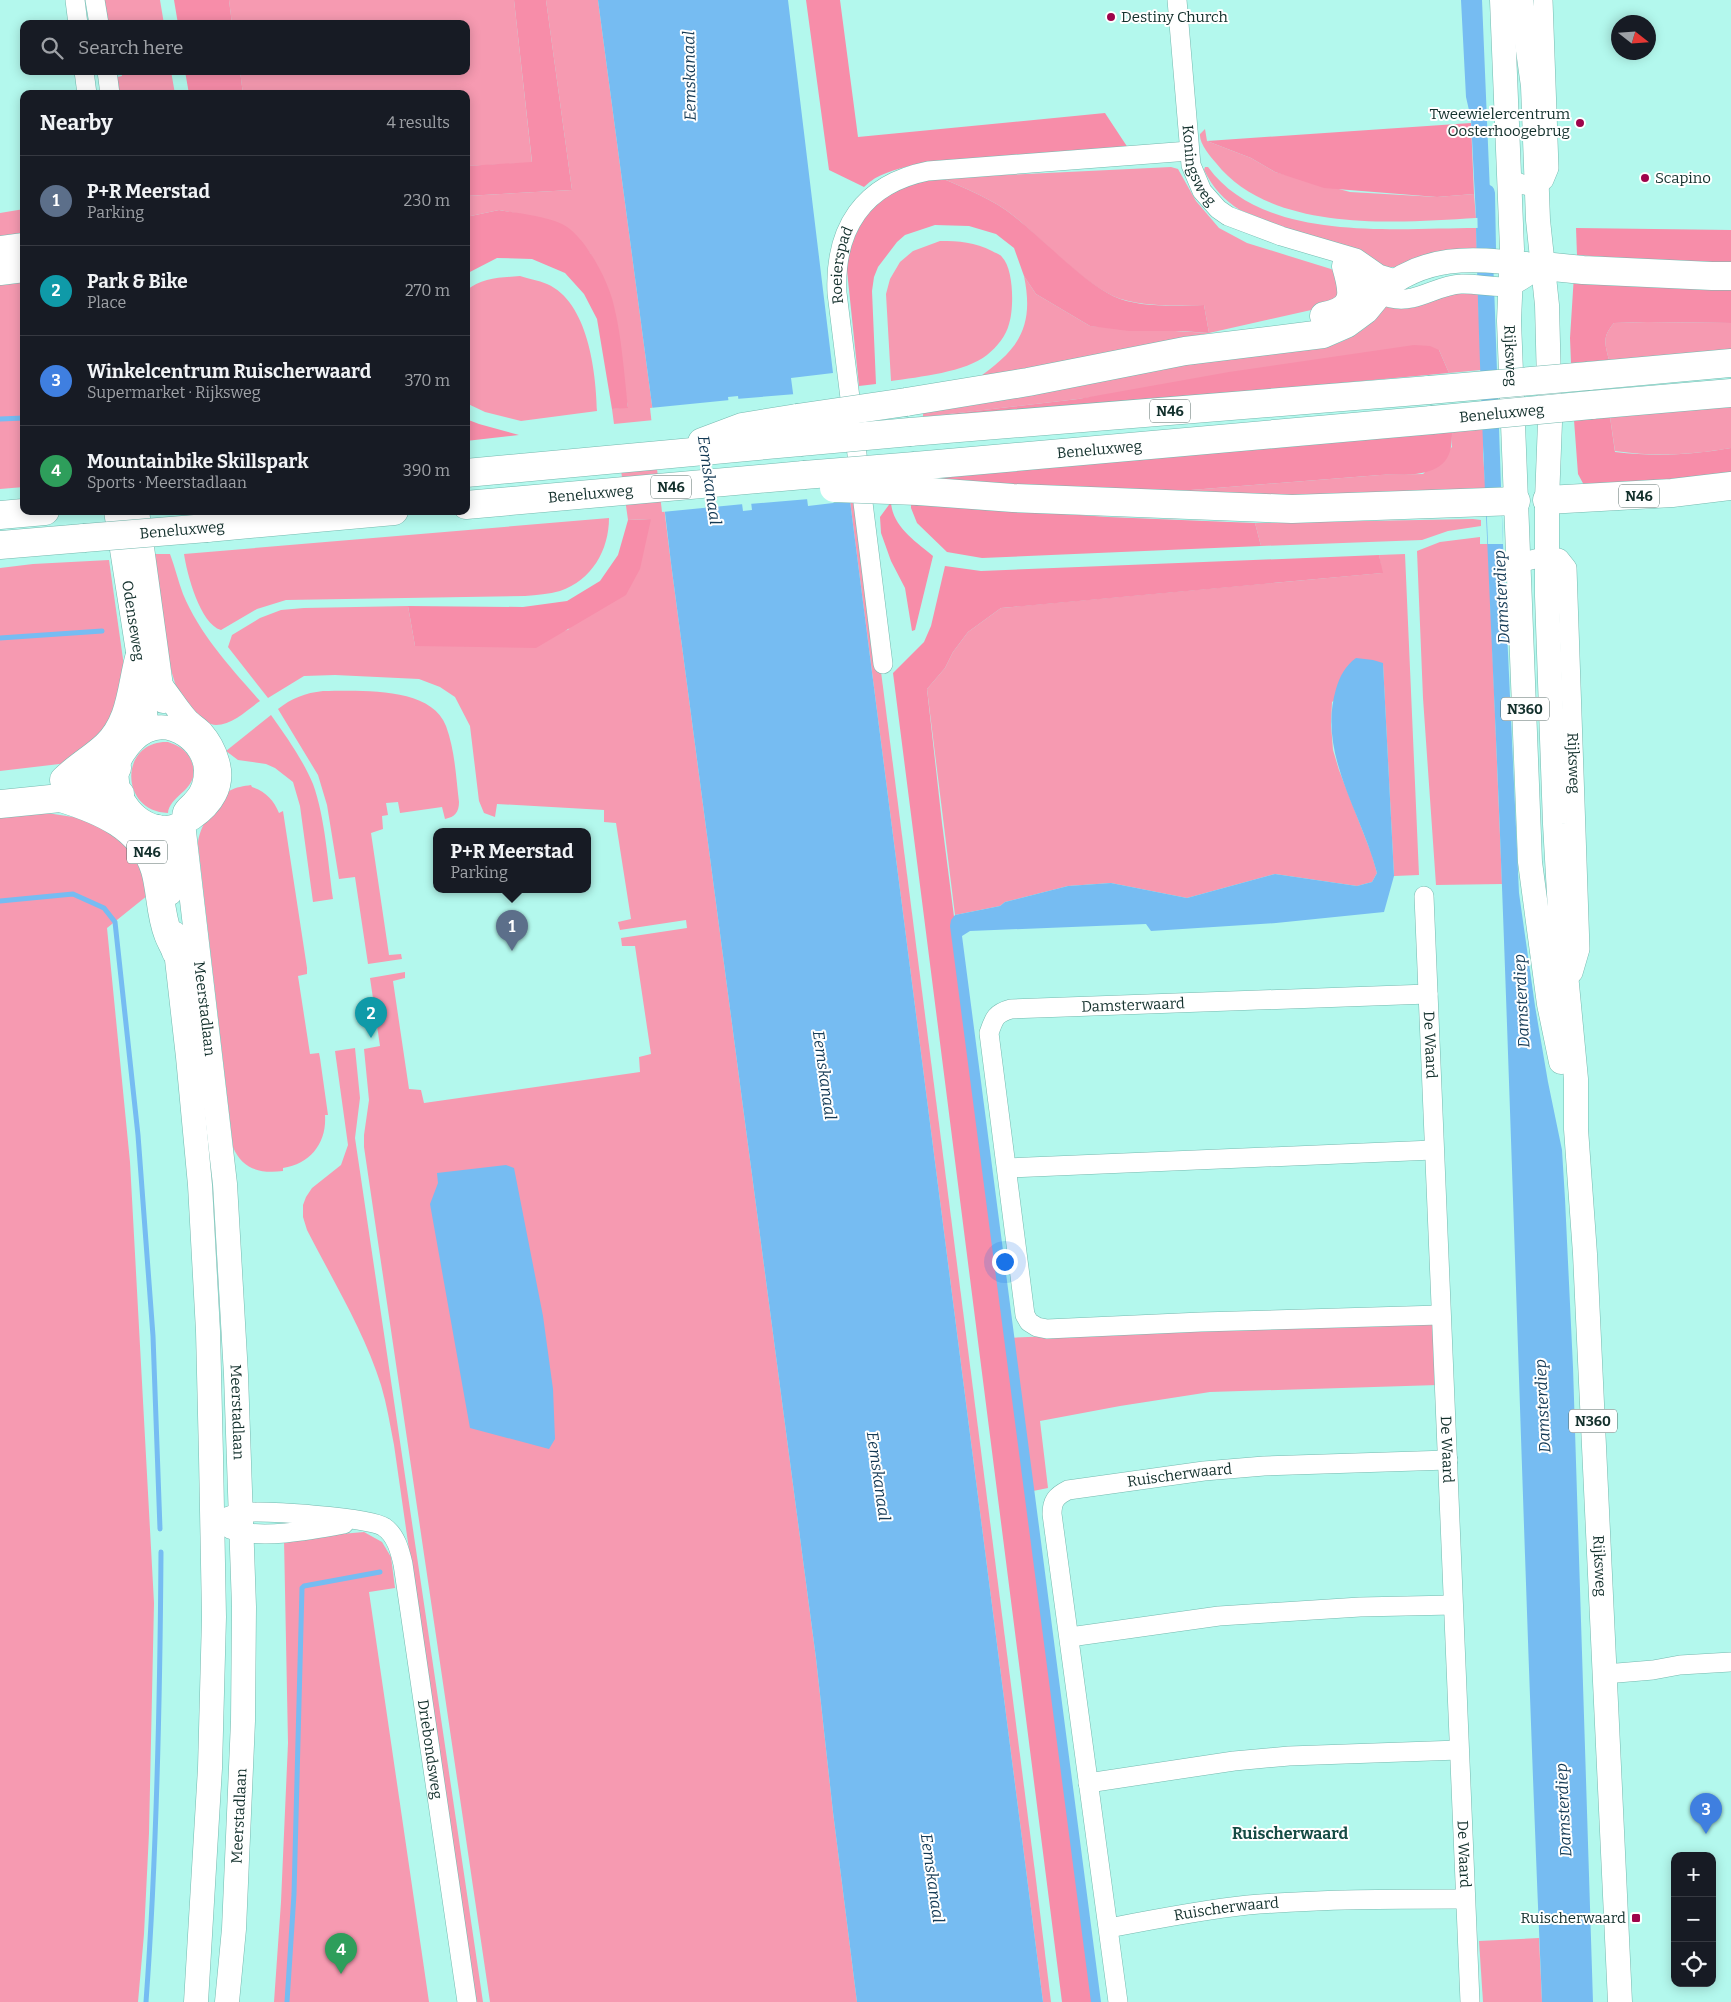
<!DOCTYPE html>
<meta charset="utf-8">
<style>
body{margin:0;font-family:Bitter,serif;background:#242831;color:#f1f3f6}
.controls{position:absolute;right:15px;bottom:15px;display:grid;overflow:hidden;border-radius:10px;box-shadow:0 2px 12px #0003}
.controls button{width:45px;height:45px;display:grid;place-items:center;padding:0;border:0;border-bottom:1px solid #363941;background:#171b24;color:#f1f3f6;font:25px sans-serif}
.compass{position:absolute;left:1611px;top:15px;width:45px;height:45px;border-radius:50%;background:#171b24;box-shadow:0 2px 12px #0003;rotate:107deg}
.you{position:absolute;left:1004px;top:1261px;width:18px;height:18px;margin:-12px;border:4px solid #fff;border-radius:50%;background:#1a73e8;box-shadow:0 0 0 8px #1a73e833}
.badge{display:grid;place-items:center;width:32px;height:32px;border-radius:50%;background:#cc87a9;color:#fff;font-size:16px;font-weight:700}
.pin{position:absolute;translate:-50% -41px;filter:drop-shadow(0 1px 2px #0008)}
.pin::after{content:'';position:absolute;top:26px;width:18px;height:15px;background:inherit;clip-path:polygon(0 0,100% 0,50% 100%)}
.popup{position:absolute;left:433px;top:828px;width:158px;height:65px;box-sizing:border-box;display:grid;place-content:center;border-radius:10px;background:#171b24;filter:drop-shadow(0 1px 4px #0005);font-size:16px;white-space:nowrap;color:#9ea1a6}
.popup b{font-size:19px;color:#f1f3f6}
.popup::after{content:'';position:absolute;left:50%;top:100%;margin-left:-10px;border:10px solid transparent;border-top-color:#171b24}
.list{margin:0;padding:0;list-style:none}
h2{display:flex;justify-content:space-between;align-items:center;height:65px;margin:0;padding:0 20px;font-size:21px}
h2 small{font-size:16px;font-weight:400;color:#9ea1a6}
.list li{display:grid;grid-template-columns:32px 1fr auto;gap:15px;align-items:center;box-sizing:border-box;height:90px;padding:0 20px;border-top:1px solid #363941}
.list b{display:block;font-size:19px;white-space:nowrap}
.list p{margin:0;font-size:16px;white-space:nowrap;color:#9ea1a6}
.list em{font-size:16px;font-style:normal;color:#9ea1a6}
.icon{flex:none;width:28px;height:28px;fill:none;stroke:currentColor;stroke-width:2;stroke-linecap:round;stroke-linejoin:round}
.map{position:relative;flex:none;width:1731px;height:2002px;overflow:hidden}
.search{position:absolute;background:#171b24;box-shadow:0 2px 12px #0003;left:20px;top:20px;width:450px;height:55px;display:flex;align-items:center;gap:12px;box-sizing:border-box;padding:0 18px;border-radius:10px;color:#9ea1a6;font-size:19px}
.panel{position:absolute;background:#171b24;box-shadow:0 2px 12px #0003;left:20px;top:90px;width:450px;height:425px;border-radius:10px}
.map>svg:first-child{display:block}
.green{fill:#f69ab1}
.forest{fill:#f78da9}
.water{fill:#76bcf2;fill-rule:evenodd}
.pier{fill:#b3f8ed}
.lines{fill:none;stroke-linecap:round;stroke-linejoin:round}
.stream{stroke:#76bcf2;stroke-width:5}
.canal{stroke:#76bcf2;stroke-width:18}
.minor-casing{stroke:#75b9af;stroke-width:20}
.major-casing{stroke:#75b9af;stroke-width:25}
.highway-casing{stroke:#75b9af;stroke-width:29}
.minor{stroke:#fff;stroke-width:19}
.major{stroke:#fff;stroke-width:24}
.highway{stroke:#fff;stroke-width:28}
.highway-bridge-casing{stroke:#75b9af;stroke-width:29;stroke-linecap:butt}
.highway-bridge{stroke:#fff;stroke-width:28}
.poi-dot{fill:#9e044b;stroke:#fff;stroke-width:2}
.labels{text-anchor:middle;stroke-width:4;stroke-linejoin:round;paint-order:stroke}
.shield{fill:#fff;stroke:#5a6e6b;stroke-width:1}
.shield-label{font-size:14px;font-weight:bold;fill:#13302c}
.poi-label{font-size:15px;fill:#13302c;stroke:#fff;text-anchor:start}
.street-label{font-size:15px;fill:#13302c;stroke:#fff}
.water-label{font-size:16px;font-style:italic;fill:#143a55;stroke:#fff}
.neighbourhood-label{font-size:16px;font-weight:bold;fill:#154b44;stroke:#fff}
</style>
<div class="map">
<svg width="1731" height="2002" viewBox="0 0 1731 2002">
<rect width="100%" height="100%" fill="#b3f8ed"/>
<g class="green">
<polygon points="102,0 160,0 164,24 108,24"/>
<polygon points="229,0 514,0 532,163 466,166 466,94 243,94 240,71 466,71 466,24 232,24"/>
<polygon points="546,0 598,0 654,420 614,424 612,409 628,407 602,276 590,253 578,238 520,214 499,210 466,217 466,196 572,190"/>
<polygon points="121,71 171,71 175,94 120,94 117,77 122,76"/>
<path d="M1205 129 1207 141 1251 158 1275 172 1350 192 1437 197 1474 194 1476 218C1396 223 1271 233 1216 163 1210 156 1199 143 1200 134Z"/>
<path d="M1171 167 1178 169 1196 201 1219 228 1247 243 1331 269 1336 272 1341 293 1329 306 1209 333 975 380C1017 351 1035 329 1024 276L1036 294 1090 326 1209 333 1204 305C1177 306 1138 307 1113 296 1080 280 1044 241 1015 217 993 199 967 189 941 178Z"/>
<path d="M1205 167H1208C1263 243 1395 228 1476 228L1477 252 1401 267H1386L1240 210C1224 200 1213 188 1204 170Z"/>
<polygon points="24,209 24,238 0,242 0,213"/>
<path d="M940 241C959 241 975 242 992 251 995 253 1000 254 1002 257 1014 269 1014 309 1009 324 1006 336 997 347 987 355 966 372 919 377 891 381L886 294 890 279 900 262 913 251Z"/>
<path d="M520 276C529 279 538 280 547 284 588 302 596 371 597 411L521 421 485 412 466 403V291C482 277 500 278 520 276Z"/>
<polygon points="24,278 24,487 0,489 0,281"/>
<path d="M1445 291 1478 293 1481 370 1449 373 1439 350 1078 399 923 417V413L1203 361 1333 345C1356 337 1373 324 1387 305 1411 314 1426 304 1445 291Z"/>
<path d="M1647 322 1731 323V349L1609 360C1605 343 1602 337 1614 323Z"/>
<path d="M1731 404V448C1689 455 1657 457 1615 451L1610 417Z"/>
<polygon points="1484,428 1483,454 1486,496 1116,496 1380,475 1423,474 1452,447 1452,430"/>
<polygon points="657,451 671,563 816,1658 833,1812 857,2002 490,2002 364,1147 364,1135 369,1100 364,1049 380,1046 370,978 405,972 405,978 393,981 409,1089 421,1090 424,1103 640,1072 639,1057 651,1054 635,946 622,946 621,938 687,928 686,920 620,930 618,922 631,919 616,823 604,822 604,810 497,804 495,817 484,813 479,801 470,726 455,697 440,687 419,679 335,675 304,676 268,698 228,647 232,635 260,618 281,610 304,608 408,606 415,646 568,630 651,519 628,520 619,456"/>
<polygon points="859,500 1035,1872 1051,2002 1043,2002 850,501"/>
<path d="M609 518C609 550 592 580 560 591 549 594 537 595 525 596L286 600 257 609 221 630C200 624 187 574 184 554Z"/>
<polygon points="1473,519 1481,520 1481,526 1448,531 1422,540 1261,546 1255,523"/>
<polygon points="1480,537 1480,544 1488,544 1502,884 1436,885 1423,698 1417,551 1440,542"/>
<path d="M154 554H170C175 567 178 581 183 594 200 635 231 668 260 701 247 710 232 725 216 725 203 724 187 710 181 698 163 659 160 597 154 554Z"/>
<polygon points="1405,554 1419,875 1394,876 1383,664 1332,702 1331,725 1333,750 1339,770 1372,855 1377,873 1372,882 1357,886 1275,874 1187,898 1111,883 1068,886 1005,902 1000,906 955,915 927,689 945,668 953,652 968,632 1001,608 1382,573 1379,555"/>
<polygon points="109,560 124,666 119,716 68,763 0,771 0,568 33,564"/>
<path d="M323 691C359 691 431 686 446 726 455 750 456 778 459 802 459 812 455 817 445 819L442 807 400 813 398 802 386 803 388 815 382 816 383 829 371 833 389 955 401 954 402 959 368 964 355 877 339 879 327 805 318 775 278 709C292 698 305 693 323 691Z"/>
<path d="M271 715C286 736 303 760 313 784 325 817 328 863 333 899L313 902 300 806 293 782 275 768 266 764 238 760 226 751Z"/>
<path d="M168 742C177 745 185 749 190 758 205 789 170 793 168 813 119 812 119 740 168 742Z"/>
<path d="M251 785 252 787C265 791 274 800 279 813L283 811 307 968V974L298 976 310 1054 319 1053 320 1058 328 1115H325C327 1142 311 1164 283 1168V1171C260 1174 242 1169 233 1147L198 844C198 829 216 799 229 791 236 787 244 786 251 785Z"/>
<polygon points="47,813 86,819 124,837 153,891 107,928 130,1162 154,1603 149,1833 144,1934 138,2002 0,2002 0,818"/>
<path d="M355 1048 360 1098 355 1138 483 2002H474L394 1445C390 1425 387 1405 381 1385 365 1333 332 1279 307 1230L303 1217V1205L306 1197 312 1188 341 1165 348 1145 335 1051Z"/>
<polygon points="1436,1320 1438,1385 1210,1392 1120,1406 1040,1421 1048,1488 1028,1492 1007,1338"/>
<polygon points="364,1532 382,1542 391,1557 395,1588 369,1592 429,2002 274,2002 281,1902 288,1743 284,1539"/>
<polygon points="1539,1938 1542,2002 1483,2002 1479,1941"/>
</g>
<g class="forest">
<polygon points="174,0 229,0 232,24 178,24"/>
<polygon points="514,0 546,0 572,190 466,196 466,166 532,162"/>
<path d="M806 0H840L858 137 1105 113 1132 154 913 165C895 170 878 173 864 187L829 170Z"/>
<polygon points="185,71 240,71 243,94 189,94"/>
<polygon points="1471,123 1474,194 1437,197 1324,188 1275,172 1251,158 1207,141"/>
<path d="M941 178C967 189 993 199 1015 217 1044 240 1081 280 1113 296 1138 308 1177 306 1204 305L1209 333 1181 331H1129L1090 326 1036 294 1024 276 1014 248 996 234 969 226 935 225 905 235 897 242 878 267 874 277 872 291 876 384 859 386 846 261 855 236 872 201 918 179Z"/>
<path d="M499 210C520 214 542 215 562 224 585 235 609 282 614 306 622 339 624 374 628 408L612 409 597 319 584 294 565 273 532 259 497 258 466 274V217Z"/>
<polygon points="1576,228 1731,230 1731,266 1577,255"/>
<path d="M1574 275 1731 282V323L1647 322 1614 323C1602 337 1605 343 1609 360L1571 363 1570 338Z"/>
<polygon points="1414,345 1430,346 1439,350 1449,373 1308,386 923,417 1078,399 1229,372"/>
<path d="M1610 417 1615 452C1657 457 1689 455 1731 448V479L1585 487 1578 474 1574 420Z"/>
<polygon points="466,419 479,424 519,435 466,441"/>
<path d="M1452 430C1452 438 1452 447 1449 454 1439 479 1402 474 1380 475L1116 496 926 478Z"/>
<path d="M891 502C892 526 916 542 933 556L915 630 912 631 905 588 891 561 881 533 880 517Z"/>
<polygon points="911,503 1108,517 1255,523 1261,546 982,558 947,552 917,523 911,508"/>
<polygon points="651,519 640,569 626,595 536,648 415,646 408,606 523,607 567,601 600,581 618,555 628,520"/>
<polygon points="1379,555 1383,573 1001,608 968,632 953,652 945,668 927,689 942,823 1093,2002 1062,2002 893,673 924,642 931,626 945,566 981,571"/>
</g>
<g class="water">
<path d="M598 0H788L833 373 791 378 808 506 850 501 1043 2002H857L833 1812 816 1658 671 563 654 420ZM738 396 752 510 743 511 728 397Z"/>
<polygon points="1461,0 1482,0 1491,217 1476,218 1471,119 1466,97"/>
<path d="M1492 227 1503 544 1519 893 1535 1006 1548 1082 1562 1150 1565 1199 1573 1367 1593 2002H1542C1526 1631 1516 1259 1502 887 1494 667 1481 448 1476 228Z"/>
<path d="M1356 658 1373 660 1383 663 1394 876 1384 912 1276 923 1151 931 1146 924 970 931 962 936 1101 2002H1091L950 926 951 920 955 915 1000 906 1005 902 1068 886 1111 883 1187 898 1275 874 1357 886 1372 882 1377 873C1362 813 1317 754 1336 689 1340 676 1345 666 1356 658Z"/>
<polygon points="506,1165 514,1168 543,1316 553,1389 555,1439 549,1449 470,1428 430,1204 438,1183 437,1173"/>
</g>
<g class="pier">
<polygon points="796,394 809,499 749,504 736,399"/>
<polygon points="730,400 744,504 662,512 650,408"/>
<polygon points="1501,495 1503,544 1488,544 1486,496"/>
</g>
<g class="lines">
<g class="stream">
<polyline points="0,419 24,418"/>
<polyline points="0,638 102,631"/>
<polyline points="0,901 73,894 104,908 115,922 138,1135 153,1336 160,1529"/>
<path d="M146 2002C157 1852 160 1702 161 1552"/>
<polyline points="287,2002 294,1894 302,1588 304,1586 380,1572"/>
</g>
<polyline class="canal" points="1486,193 1487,249"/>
<g class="minor-casing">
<g id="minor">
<polyline points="75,0 78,24"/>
<polyline points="95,0 99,24"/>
<path id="s1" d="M1177 0 1191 165 1202 191 1218 209 1228 216 1281 236 1356 258 1379 274 1396 279"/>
<polyline points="84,71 87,94"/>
<polyline points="107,71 110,94"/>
<polyline points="1510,179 1524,185 1536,187 1544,180 1549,168 1543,0"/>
<path d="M1345 265C1359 276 1374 294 1391 298 1417 304 1436 285 1461 284 1474 283 1501 289 1511 286 1519 284 1535 271 1543 266"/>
<path id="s2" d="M1519 563 1547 556 1559 558 1567 568 1580 949 1573 973 1567 978 1560 977"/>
<path id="s3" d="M883 664 837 293C834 229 863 184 928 171L1189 151"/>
<path id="s4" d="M1424 896 1470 2002"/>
<path d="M1428 994 1011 1009C996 1013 994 1018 989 1033L1025 1315 1029 1322 1037 1327 1047 1329 1201 1322 1440 1315"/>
<polyline points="1007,1168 1433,1150"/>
<path id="s5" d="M212 1523C221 1520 231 1514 240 1513 261 1510 370 1517 384 1527 396 1535 400 1551 403 1564L467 2002"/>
<path d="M230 1529C260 1540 312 1530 344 1524"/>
<polyline points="1070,1637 1219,1616 1360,1607 1453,1605"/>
<polyline points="1605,1674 1653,1670 1680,1665 1731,1662"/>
<polyline points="1088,1783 1234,1761 1289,1756 1459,1750"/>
<path id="s6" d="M1109 1928C1155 1919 1201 1910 1248 1905 1320 1899 1393 1899 1465 1899"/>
<path id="s7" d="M1118 2002 1052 1514C1052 1501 1056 1496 1068 1490L1204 1471 1264 1466 1448 1460"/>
</g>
</g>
<g class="major-casing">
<g id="major">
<path id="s8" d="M1502 0 1512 249 1509 321 1530 862 1549 1004 1561 1062"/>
<path id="s9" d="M1521 0 1533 86 1538 220 1547 305 1550 422 1547 500V596L1555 824 1560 911 1576 1079V1129L1585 1254 1620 2002"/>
<path d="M1379 293C1425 254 1470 258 1526 264"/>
<path id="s10" d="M116 511 139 658 147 730"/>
<polyline points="137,511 163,701"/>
<path id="s11" d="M161 686C170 697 177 709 186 719 190 724 196 727 201 732 208 740 214 750 217 761 225 786 211 805 192 818 184 823 176 827 167 828 137 828 113 798 117 769 117 763 121 757 124 752 130 743 136 736 146 731 172 718 205 742 206 770 206 780 203 793 195 801 192 805 187 808 185 812 184 815 184 820 183 823L225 1184 236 1375 244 1607 243 1721 234 1929 227 2002"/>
<polyline points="158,827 164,844 170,893"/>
<polyline points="174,933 188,1057 200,1185 208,1331 211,1456 214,1617 210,1768 196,2002"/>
</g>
</g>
<g class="highway-casing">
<g id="highway">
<polyline points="0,250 24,247"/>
<polyline points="1543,266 1583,270 1712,276 1731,276"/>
<polyline points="0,271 24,268"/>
<path d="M1324 316C1357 310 1354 293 1346 266"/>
<polyline points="1588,376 1731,363"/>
<polyline points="906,402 1028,382 1185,351 1323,334 1346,324 1365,310 1379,293"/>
<polyline points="1591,405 1731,393"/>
<polyline points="910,432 1429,390"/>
<polyline points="702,442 742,427 797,418"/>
<path id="s12" d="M915 466 1432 420"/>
<polyline points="466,473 800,442"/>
<polyline points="918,491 1013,498 1292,509 1516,501"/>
<polyline points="1547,500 1672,493 1731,486"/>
<path id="s13" d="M466 505 804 475"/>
<polyline points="0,515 45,511"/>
<polyline points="207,528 394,511"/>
<polyline points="0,545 84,538"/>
<polyline points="72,778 117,768"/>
<path d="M64 780C77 767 92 759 106 746 131 722 131 689 139 658"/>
<path d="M61 798C100 810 142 827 155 870 161 891 160 914 168 934 170 940 174 946 176 952"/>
<polyline points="0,804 100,794 120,794"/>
</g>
</g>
<use href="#minor" class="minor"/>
<use href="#major" class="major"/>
<use href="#highway" class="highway"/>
<g class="highway-bridge-casing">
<g id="highway-bridge">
<polyline points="1429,390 1588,376"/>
<polyline points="797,418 906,402"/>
<path id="s14" d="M1432 420 1591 405"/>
<polyline points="800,442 910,432"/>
<polyline points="804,475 915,466"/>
<polyline points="834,488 918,491"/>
<polyline points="84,538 207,528"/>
</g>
</g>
<use href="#highway-bridge" class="highway-bridge"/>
</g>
<g class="poi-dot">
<circle cx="1111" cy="17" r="5"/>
<circle cx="1580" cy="123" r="5"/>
<circle cx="1645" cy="178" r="5"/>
<rect x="1631" y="1913" width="10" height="10" rx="2.5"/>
</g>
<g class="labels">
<g class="shield">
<rect x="1150" y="399.5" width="40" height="23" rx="4"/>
<rect x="651" y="475.5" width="40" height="23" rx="4"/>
<rect x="1619" y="484.5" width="40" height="23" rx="4"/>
<rect x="1501" y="697.5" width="48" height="23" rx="4"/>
<rect x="127" y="840.5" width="40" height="23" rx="4"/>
<rect x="1569" y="1409.5" width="48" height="23" rx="4"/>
</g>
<g class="shield-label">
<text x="1170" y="416">N46</text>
<text x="671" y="492">N46</text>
<text x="1639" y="501">N46</text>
<text x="1525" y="714">N360</text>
<text x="147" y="857">N46</text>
<text x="1593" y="1426">N360</text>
</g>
<g class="poi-label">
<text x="1121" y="22">Destiny Church</text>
<text x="1570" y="119" text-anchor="end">Tweewielercentrum<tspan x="1570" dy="17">Oosterhoogebrug</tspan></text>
<text x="1655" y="183">Scapino</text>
<text x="1626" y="1923" text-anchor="end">Ruischerwaard</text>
</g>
<g class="street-label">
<text dy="5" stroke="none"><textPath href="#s1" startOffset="168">Koningsweg</textPath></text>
<text dy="5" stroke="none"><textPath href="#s3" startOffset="402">Roeierspad</textPath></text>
<text dy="5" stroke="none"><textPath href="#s8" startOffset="356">Rijksweg</textPath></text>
<text dy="5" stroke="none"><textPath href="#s14" startOffset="70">Beneluxweg</textPath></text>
<text dy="5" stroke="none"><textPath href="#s12" startOffset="185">Beneluxweg</textPath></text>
<text dy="5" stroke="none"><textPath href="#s13" startOffset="125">Beneluxweg</textPath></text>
<text transform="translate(182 530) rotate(-5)" y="5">Beneluxweg</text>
<text dy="5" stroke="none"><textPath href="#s10" startOffset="111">Odenseweg</textPath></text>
<text dy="5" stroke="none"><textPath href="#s2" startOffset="249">Rijksweg</textPath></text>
<text transform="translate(1133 1005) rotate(-2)" y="5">Damsterwaard</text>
<text dy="5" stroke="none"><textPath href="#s11" startOffset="655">Meerstadlaan</textPath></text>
<text dy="5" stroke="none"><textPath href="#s4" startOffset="149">De Waard</textPath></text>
<text dy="5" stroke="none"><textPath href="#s11" startOffset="1060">Meerstadlaan</textPath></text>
<text dy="5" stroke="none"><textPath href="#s4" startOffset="554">De Waard</textPath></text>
<text dy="5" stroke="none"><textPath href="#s7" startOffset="636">Ruischerwaard</textPath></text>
<text dy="5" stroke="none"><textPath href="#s9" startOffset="1569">Rijksweg</textPath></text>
<text dy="5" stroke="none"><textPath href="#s5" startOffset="405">Driebondsweg</textPath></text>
<text transform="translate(239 1816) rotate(-87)" y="5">Meerstadlaan</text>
<text dy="5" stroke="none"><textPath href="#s4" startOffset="959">De Waard</textPath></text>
<text dy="5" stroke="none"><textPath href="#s6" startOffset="119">Ruischerwaard</textPath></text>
</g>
<g class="water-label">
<text transform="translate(689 76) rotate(-91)" y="6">Eemskanaal</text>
<text transform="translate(710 480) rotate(82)" y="6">Eemskanaal</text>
<text transform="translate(1501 597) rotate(-93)" y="6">Damsterdiep</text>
<text transform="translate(1521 1001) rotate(-93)" y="6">Damsterdiep</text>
<text transform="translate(825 1075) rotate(82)" y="6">Eemskanaal</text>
<text transform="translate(1542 1406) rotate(-93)" y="6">Damsterdiep</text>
<text transform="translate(879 1476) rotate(82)" y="6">Eemskanaal</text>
<text transform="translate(1563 1810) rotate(-93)" y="6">Damsterdiep</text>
<text transform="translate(933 1878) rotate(82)" y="6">Eemskanaal</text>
</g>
<g class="neighbourhood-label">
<text x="1290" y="1839">Ruischerwaard</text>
</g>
</g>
</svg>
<div class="controls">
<button>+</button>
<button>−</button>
<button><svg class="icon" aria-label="locate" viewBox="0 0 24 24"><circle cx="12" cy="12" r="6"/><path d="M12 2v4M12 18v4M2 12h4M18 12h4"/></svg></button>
</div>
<svg class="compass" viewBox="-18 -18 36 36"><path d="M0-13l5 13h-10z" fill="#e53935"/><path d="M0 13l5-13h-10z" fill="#9ea1a6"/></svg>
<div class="you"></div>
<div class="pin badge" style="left:512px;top:951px;background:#5c6f8a">1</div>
<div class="popup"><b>P+R Meerstad</b>Parking</div>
<div class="pin badge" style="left:371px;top:1038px;background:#0f9aa8">2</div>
<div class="pin badge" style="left:1706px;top:1834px;background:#3f7fe0">3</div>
<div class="pin badge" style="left:341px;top:1974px;background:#2e9e5b">4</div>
<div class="search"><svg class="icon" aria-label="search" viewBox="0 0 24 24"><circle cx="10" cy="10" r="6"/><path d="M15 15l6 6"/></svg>Search here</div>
<section class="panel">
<h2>Nearby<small>4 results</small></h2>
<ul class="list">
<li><span class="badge" style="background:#5c6f8a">1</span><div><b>P+R Meerstad</b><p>Parking</p></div><em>230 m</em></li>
<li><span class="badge" style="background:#0f9aa8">2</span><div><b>Park &amp; Bike</b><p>Place</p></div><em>270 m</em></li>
<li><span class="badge" style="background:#3f7fe0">3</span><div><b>Winkelcentrum Ruischerwaard</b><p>Supermarket · Rijksweg</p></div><em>370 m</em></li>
<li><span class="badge" style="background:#2e9e5b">4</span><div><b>Mountainbike Skillspark</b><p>Sports · Meerstadlaan</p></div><em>390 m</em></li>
</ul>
</section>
</div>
